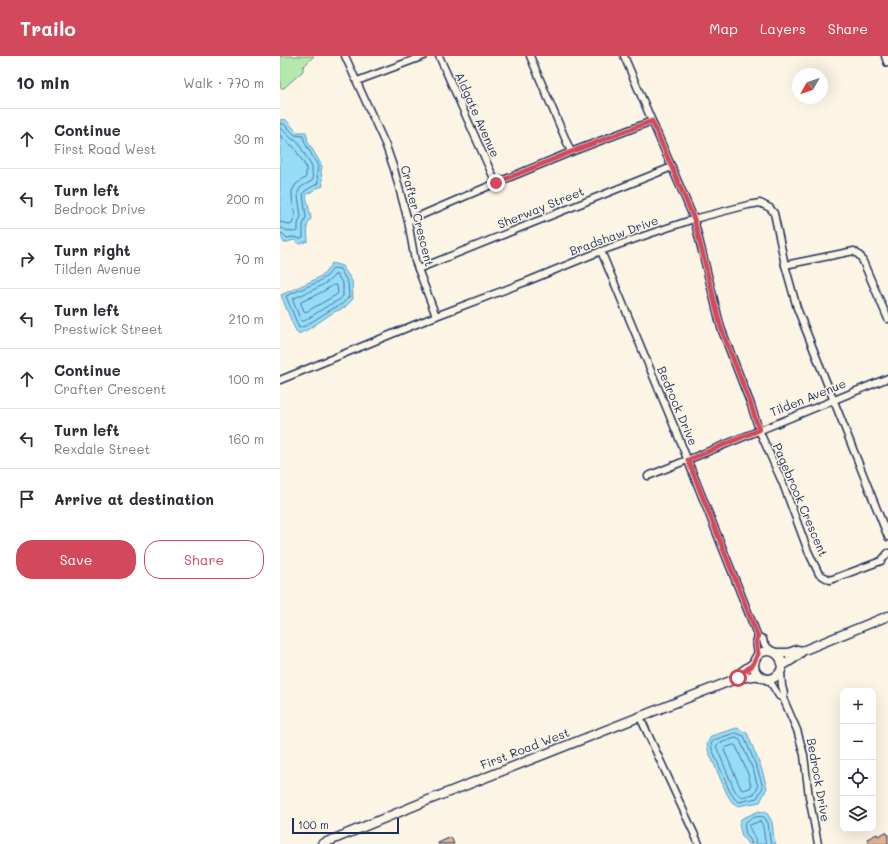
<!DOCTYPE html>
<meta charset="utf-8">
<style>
body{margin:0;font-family:Mali,sans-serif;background:#f2f2f3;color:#2b2b33}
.controls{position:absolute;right:12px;bottom:12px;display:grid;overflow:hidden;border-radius:8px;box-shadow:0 4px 16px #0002}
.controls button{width:36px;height:36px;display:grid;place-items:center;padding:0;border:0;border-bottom:1px solid #e1e1e2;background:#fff;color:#2b2b33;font:20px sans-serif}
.compass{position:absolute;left:512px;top:12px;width:36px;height:36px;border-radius:50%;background:#fff;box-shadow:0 4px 16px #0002;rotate:230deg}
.scale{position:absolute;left:12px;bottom:10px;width:107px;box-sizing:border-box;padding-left:4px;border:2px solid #1b2f5e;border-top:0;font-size:11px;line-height:14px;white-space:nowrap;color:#1b2f5e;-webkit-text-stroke:3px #fcf5e5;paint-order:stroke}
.stop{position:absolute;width:12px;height:12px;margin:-9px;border:3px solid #d1495b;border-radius:50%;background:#fff}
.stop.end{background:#d1495b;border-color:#fff;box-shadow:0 1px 4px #0008}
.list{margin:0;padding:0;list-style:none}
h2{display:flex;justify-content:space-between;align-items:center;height:52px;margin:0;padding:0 16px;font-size:17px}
h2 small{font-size:13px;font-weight:400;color:#7c7c81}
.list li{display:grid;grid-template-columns:26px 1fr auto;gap:12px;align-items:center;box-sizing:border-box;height:60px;padding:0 16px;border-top:1px solid #e1e1e2}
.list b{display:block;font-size:15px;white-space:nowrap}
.list p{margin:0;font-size:13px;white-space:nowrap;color:#7c7c81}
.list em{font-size:13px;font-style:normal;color:#7c7c81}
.actions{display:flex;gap:8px;padding:12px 16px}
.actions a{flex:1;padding:9px 0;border:1px solid #d1495b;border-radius:16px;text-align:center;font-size:14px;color:#d1495b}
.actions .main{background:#d1495b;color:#fff}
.icon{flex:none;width:22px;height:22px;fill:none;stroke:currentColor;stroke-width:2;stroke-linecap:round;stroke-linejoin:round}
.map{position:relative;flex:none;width:608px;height:788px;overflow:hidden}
header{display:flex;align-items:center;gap:24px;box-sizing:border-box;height:56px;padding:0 20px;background:#d1495b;color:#fff}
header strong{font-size:19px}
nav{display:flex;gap:22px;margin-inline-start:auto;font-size:14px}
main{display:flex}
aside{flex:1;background:#fff}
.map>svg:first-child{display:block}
.green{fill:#b4e9ab;stroke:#688c84}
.water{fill:#95dcf7;stroke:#6497ba}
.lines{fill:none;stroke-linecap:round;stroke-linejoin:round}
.shore{stroke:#4c749b;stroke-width:1}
.building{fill:#e0b290;stroke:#1b2f5e}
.minor-casing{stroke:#1b2f5e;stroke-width:9}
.tertiary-casing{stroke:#1b2f5e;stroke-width:11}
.minor{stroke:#fcf5e5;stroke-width:6}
.tertiary{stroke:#fcf5e5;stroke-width:8}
.route{stroke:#d1495b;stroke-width:5}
.labels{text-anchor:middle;stroke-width:3;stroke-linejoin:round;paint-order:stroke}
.street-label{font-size:12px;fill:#1b2f5e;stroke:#fcf5e5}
</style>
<header>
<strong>Trailo</strong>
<nav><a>Map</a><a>Layers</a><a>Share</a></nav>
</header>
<main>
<aside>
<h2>10 min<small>Walk · 770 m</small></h2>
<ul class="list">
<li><svg class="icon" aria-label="ahead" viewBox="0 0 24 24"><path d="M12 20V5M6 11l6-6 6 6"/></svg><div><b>Continue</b><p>First Road West</p></div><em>30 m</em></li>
<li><svg class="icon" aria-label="left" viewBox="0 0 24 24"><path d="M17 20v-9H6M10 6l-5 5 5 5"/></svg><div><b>Turn left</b><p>Bedrock Drive</p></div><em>200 m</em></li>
<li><svg class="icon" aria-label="right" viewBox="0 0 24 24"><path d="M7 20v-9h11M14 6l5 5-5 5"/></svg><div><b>Turn right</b><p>Tilden Avenue</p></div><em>70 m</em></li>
<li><svg class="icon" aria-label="left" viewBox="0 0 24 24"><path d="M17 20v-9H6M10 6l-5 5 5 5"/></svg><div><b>Turn left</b><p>Prestwick Street</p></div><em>210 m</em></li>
<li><svg class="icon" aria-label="ahead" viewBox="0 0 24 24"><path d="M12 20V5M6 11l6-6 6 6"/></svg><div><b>Continue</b><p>Crafter Crescent</p></div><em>100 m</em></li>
<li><svg class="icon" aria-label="left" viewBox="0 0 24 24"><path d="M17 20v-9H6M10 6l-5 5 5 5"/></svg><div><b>Turn left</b><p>Rexdale Street</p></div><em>160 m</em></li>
<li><svg class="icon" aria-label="arrive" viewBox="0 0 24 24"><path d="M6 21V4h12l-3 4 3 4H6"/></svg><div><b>Arrive at destination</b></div></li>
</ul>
<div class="actions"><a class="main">Save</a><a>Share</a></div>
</aside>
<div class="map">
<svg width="608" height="788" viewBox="0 0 608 788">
<rect width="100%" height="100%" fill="#fcf5e5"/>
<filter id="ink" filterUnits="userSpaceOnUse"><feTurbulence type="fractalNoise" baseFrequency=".025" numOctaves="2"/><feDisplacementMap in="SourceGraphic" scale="8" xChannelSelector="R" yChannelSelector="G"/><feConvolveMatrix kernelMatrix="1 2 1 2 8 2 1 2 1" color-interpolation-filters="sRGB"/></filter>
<g filter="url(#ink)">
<polygon class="green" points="0,0 34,0 23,11 23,15 4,32 0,32"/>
<g class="water">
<polygon points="5,63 17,76 26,76 28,86 42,110 41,116 43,130 37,132 26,139 31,162 27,170 28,185 20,188 14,184 4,187 0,178 0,64"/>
<polygon points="52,207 62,210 72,225 73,243 64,252 54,256 27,274 18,278 13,269 1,239 36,223 45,217"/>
<polygon points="457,672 467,677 482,714 487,732 480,746 458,750 452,746 447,738 428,694 427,688 431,680"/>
<polygon points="479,755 487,757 492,766 494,783 496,788 468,788 462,780 459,769 461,763"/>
</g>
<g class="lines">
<g class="shore">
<polyline points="0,68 4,68 15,79 23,80 25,87 38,110 37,116 38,126 37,128 25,135 23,138 26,161 23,169 23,182 20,183 14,181 7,182 3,178 0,177"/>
<path d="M0 73H2L12 83 19 86 20 90 32 111V116L33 123 32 125 21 131 18 136V140L21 160 18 168V175C8 178 8 173 0 172"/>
<polyline points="0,79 8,87 14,91 26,111 26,120 25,122 16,128 12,135 12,141 15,160 12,168 10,169 5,167 0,166"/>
<polygon points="54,212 60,213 68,227 69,241 62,248 52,253 25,270 19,272 17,267 6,240 38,226 47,220"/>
<path d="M55 219H57L63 228V240L59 244 49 249 24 265H21L13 245V243C28 235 43 232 55 219Z"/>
<polygon points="54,229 56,229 57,230 58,237 56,239 26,256 24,255 21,248 21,246 42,236"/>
<polygon points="456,677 464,680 478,715 483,731 477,742 459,746 455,743 450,736 432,693 431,688 434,684"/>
<path d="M456 682 460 684 474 716 478 731 474 738C463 740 461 744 454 733L436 690 438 688Z"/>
<polygon points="454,689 456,690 468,718 471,730 470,732 463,734 461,733 444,694 445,692"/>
<path d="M471 788V785L466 778 464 769C466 763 478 759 484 761L488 767 490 784 491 788"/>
<path d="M476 788C476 781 471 777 469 770L470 769 480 765C485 770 483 781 486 788"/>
</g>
</g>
<g class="building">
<polygon points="606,776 608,779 608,788 589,788 587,783 597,778 598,780"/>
<polygon points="171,781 174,788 158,788 158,787"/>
</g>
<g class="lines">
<g class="minor-casing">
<g id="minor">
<polyline points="65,0 106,90 114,113 128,165 135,205 156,260"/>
<polyline points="159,0 216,127"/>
<polyline points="250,0 291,96"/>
<polyline points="344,0 414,163 441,272 471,349 479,374 503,428 528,495 539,518 550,524 601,505 608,497"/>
<polyline points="77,25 144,0"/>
<polyline points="128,165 216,127 291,96 372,65"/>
<polyline points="321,195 396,375 478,581 476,586 478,598"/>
<polyline points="505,209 574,195 581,201 608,263"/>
<polyline points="138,213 392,111"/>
<polyline points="0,324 156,260 248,225 321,195 372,177 414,163 468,149 480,147 490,152 494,157 505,209 517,252 608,481"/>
<polyline points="368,420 608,322"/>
<polyline points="478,581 483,583 484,588 492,595"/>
<polyline points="501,615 502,630 504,637 503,642 517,674 524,699 529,741 538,788"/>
<polyline points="484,622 491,627 499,640 503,642"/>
<polyline points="360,661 419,788"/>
</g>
</g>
<g class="tertiary-casing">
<g id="tertiary">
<polyline points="606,0 608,6"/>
<circle cx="488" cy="609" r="14"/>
<polyline points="496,597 508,597 517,594 522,595 608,560"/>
<path d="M502 610C509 605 517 602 522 595"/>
<polyline points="458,622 460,617 474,607"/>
<path d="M42 788 146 745 458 622C466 622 472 619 480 620"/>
</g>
</g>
<use href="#minor" class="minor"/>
<use href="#tertiary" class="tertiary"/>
</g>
</g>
<g class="lines" filter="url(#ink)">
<path class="route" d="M216 127 291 96 372 65 414 163 441 272 471 349 479 374 408 404 478 581 476 586 478 598C476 601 475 605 473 608 469 614 461 615 458 622"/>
</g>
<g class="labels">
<g class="street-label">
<text transform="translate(197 59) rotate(66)" y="4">Aldgate Avenue</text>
<text transform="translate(261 152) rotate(-22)" y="4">Sherway Street</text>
<text transform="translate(137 160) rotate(76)" y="4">Crafter Crescent</text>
<text transform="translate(334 180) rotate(-20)" y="4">Bradshaw Drive</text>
<text transform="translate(528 342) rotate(-22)" y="4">Tilden Avenue</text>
<text transform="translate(397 350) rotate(67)" y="4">Bedrock Drive</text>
<text transform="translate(520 444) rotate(67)" y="4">Pagebrook Crescent</text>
<text transform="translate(245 693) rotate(-21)" y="4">First Road West</text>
<text transform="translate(538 724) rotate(80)" y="4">Bedrock Drive</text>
</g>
</g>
</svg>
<div class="controls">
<button>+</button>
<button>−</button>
<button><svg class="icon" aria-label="locate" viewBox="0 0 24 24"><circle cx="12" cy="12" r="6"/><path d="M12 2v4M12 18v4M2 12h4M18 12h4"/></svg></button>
<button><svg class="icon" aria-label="layers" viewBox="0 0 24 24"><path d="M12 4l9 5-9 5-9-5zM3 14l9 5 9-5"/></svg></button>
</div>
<svg class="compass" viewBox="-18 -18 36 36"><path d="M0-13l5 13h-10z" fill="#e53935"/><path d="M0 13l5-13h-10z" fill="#7c7c81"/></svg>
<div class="scale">100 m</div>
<div class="stop" style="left:458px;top:622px"></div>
<div class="stop end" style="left:216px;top:127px"></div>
</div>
</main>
